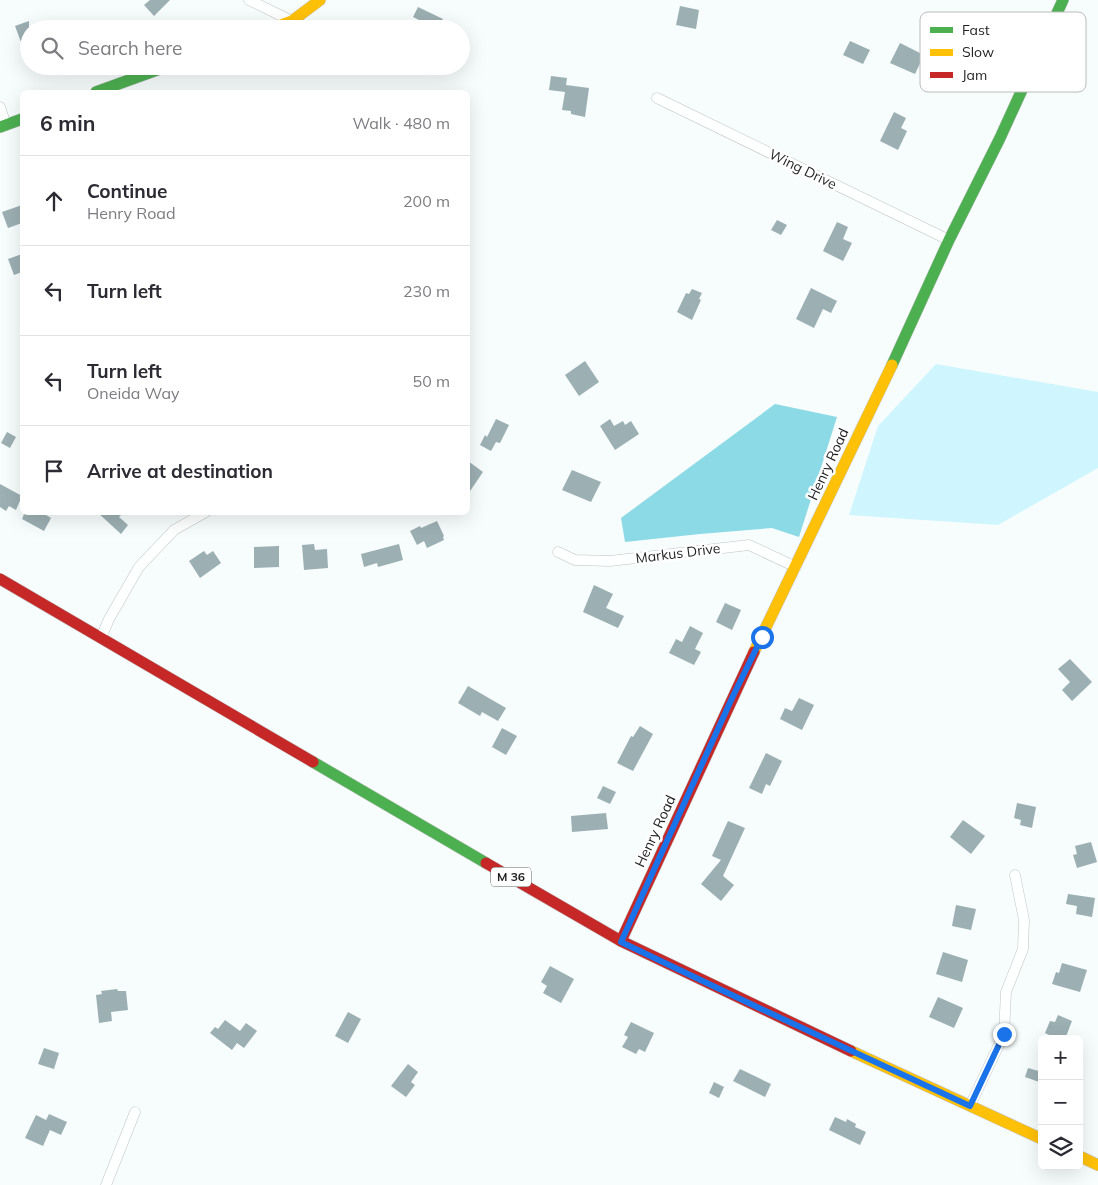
<!DOCTYPE html>
<meta charset="utf-8">
<style>
body{margin:0;font-family:Mulish,sans-serif;background:#f2f2f3;color:#2b2b33}
.controls{position:absolute;right:15px;bottom:15px;display:grid;overflow:hidden;border-radius:8px;box-shadow:0 5px 20px #0002}
.controls button{width:45px;height:45px;display:grid;place-items:center;padding:0;border:0;border-bottom:1px solid #e1e1e2;background:#fff;color:#2b2b33;font:25px sans-serif}
.stop{position:absolute;width:15px;height:15px;margin:-11px;border:4px solid #1a73e8;border-radius:50%;background:#fff}
.stop.end{background:#1a73e8;border-color:#fff;box-shadow:0 1px 5px #0008}
.list{margin:0;padding:0;list-style:none}
h2{display:flex;justify-content:space-between;align-items:center;height:65px;margin:0;padding:0 20px;font-size:21px}
h2 small{font-size:16px;font-weight:400;color:#7c7c81}
.list li{display:grid;grid-template-columns:32px 1fr auto;gap:15px;align-items:center;box-sizing:border-box;height:90px;padding:0 20px;border-top:1px solid #e1e1e2}
.list b{display:block;font-size:19px;white-space:nowrap}
.list p{margin:0;font-size:16px;white-space:nowrap;color:#7c7c81}
.list em{font-size:16px;font-style:normal;color:#7c7c81}
.icon{flex:none;width:28px;height:28px;fill:none;stroke:currentColor;stroke-width:2;stroke-linecap:round;stroke-linejoin:round}
.map{position:relative;flex:none;width:1098px;height:1185px;overflow:hidden}
.search{position:absolute;background:#fff;box-shadow:0 5px 20px #0002;left:20px;top:20px;width:450px;height:55px;display:flex;align-items:center;gap:12px;box-sizing:border-box;padding:0 18px;border-radius:28px;color:#7c7c81;font-size:19px}
.panel{position:absolute;background:#fff;box-shadow:0 5px 20px #0002;left:20px;top:90px;width:450px;height:425px;border-radius:8px}
.map>svg:first-child{display:block}
.green{fill:#cff6fe}
.water{fill:#8cdae6}
.building{fill:#9cafb2}
.lines{fill:none;stroke-linecap:round;stroke-linejoin:round}
.street-casing{stroke:#c1c4c4;stroke-width:11}
.fast-casing{stroke:#c1c4c4;stroke-width:12}
.slow-casing{stroke:#c1c4c4;stroke-width:12}
.jam-casing{stroke:#c1c4c4;stroke-width:12}
.street{stroke:#feffff;stroke-width:10}
.fast{stroke:#4caf50;stroke-width:11}
.slow{stroke:#ffc107;stroke-width:11}
.jam{stroke:#c62828;stroke-width:11}
.route{stroke:#1a73e8;stroke-width:6}
.labels{text-anchor:middle;stroke-width:5;stroke-linejoin:round;paint-order:stroke}
.shield{fill:#fff;stroke:#616263;stroke-width:1}
.shield-label{font-size:12px;font-weight:bold;fill:#1d1f20}
.street-label{font-size:14px;fill:#1d1f20;stroke:#fff}
.key{fill:#fff;stroke:#bbbcbc;stroke-width:1}
.key-label{font-size:14px;fill:#1d1f20}
</style>
<div class="map">
<svg width="1098" height="1185" viewBox="0 0 1098 1185">
<rect width="100%" height="100%" fill="#f7fcfd"/>
<polygon class="green" points="936,364 1098,392 1098,468 998,525 849,515 878,426"/>
<polygon class="water" points="775,404 837,417 799,537 772,528 700,534 625,542 621,518"/>
<g class="building">
<polygon points="150,0 170,0 154,16 144,5"/>
<polygon points="680,6 699,10 696,29 676,25"/>
<polygon points="418,7 443,19 438,29 418,29 421,21 413,17"/>
<polygon points="29,21 29,61 28,61 15,26"/>
<polygon points="850,41 870,50 863,64 843,55"/>
<polygon points="900,43 924,55 915,74 890,63"/>
<polygon points="551,76 567,78 566,85 589,88 585,117 571,114 571,111 562,110 565,92 549,90"/>
<polygon points="894,112 906,118 901,128 907,131 898,150 880,141"/>
<polygon points="22,205 22,223 8,228 2,212"/>
<polygon points="777,220 787,225 781,235 771,230"/>
<polygon points="837,222 848,227 843,239 852,243 843,261 823,251"/>
<polygon points="22,254 22,272 14,275 8,259"/>
<polygon points="811,288 837,301 831,313 823,309 814,328 796,319"/>
<polygon points="692,289 702,293 699,299 701,300 692,320 677,312 686,293 689,294"/>
<polygon points="585,361 599,382 579,396 565,375"/>
<polygon points="496,419 509,425 500,443 496,442 491,451 480,445 485,435 487,437"/>
<polygon points="610,419 614,426 623,421 625,425 631,421 639,434 615,450 600,426"/>
<polygon points="7,432 16,437 10,448 1,443"/>
<polygon points="468,461 483,472 468,494"/>
<polygon points="572,470 601,482 591,502 562,490"/>
<polygon points="0,484 22,496 16,510 9,506 6,511 0,507"/>
<polygon points="25,512 41,512 51,518 44,531 22,519"/>
<polygon points="97,512 124,512 119,517 128,525 121,534"/>
<polygon points="437,521 444,536 443,537 444,540 427,548 424,541 417,545 410,531 420,526 421,528"/>
<polygon points="314,544 315,550 327,549 328,568 304,570 302,545"/>
<polygon points="399,544 403,560 378,567 377,563 364,567 361,554"/>
<polygon points="279,546 279,567 254,568 254,547"/>
<polygon points="204,551 207,555 213,551 221,563 200,578 189,561"/>
<polygon points="594,585 613,594 606,608 624,616 618,628 583,612"/>
<polygon points="725,603 741,610 732,630 716,622"/>
<polygon points="690,626 703,633 695,649 701,652 694,665 669,653 676,639 682,642"/>
<polygon points="1070,659 1092,682 1072,701 1062,690 1070,682 1058,669"/>
<polygon points="468,686 506,708 498,721 482,712 480,716 458,703"/>
<polygon points="799,698 814,705 802,730 780,719 785,708 792,711"/>
<polygon points="640,726 653,734 633,771 617,763 631,736 633,737"/>
<polygon points="502,728 517,736 506,755 492,747"/>
<polygon points="766,753 782,761 770,786 766,784 762,794 749,788"/>
<polygon points="603,786 616,792 610,804 597,798"/>
<polygon points="1017,803 1036,807 1032,828 1020,825 1021,820 1014,818"/>
<polygon points="606,813 608,829 572,832 571,816"/>
<polygon points="963,820 985,836 971,854 950,837"/>
<polygon points="728,821 745,828 723,876 734,885 721,901 701,884 721,860 712,856"/>
<polygon points="1091,842 1097,862 1077,868 1073,855 1077,854 1075,846"/>
<polygon points="1068,894 1095,898 1092,917 1076,914 1077,906 1066,904"/>
<polygon points="956,905 976,909 971,930 952,926"/>
<polygon points="943,952 968,960 962,982 936,974"/>
<polygon points="1062,963 1087,970 1080,992 1052,984 1056,972 1059,973"/>
<polygon points="550,966 574,979 561,1003 543,993 547,986 541,982"/>
<polygon points="117,989 118,991 126,991 128,1010 111,1012 112,1021 99,1023 96,995 102,994 101,991"/>
<polygon points="938,997 963,1008 954,1028 929,1017"/>
<polygon points="348,1012 361,1019 348,1043 335,1036"/>
<polygon points="1058,1015 1072,1021 1065,1039 1057,1039 1045,1033 1050,1021 1055,1022"/>
<polygon points="225,1020 240,1031 246,1023 257,1031 244,1048 237,1043 232,1050 210,1033 215,1027 218,1029"/>
<polygon points="631,1022 654,1033 645,1052 639,1049 636,1054 622,1047 628,1037 624,1035"/>
<polygon points="44,1048 59,1053 54,1069 38,1064"/>
<polygon points="408,1064 418,1072 411,1082 415,1085 406,1097 391,1086"/>
<polygon points="1028,1068 1042,1072 1042,1083 1025,1077"/>
<polygon points="740,1069 771,1084 765,1097 733,1081"/>
<polygon points="714,1082 724,1087 719,1098 709,1093"/>
<polygon points="49,1114 67,1122 61,1135 50,1130 43,1146 25,1138 36,1115 46,1120"/>
<polygon points="835,1117 846,1122 847,1119 856,1124 855,1127 866,1132 860,1145 829,1130"/>
</g>
<g class="lines">
<g class="street-casing">
<g id="street">
<polyline points="249,0 292,21"/>
<polyline points="657,98 949,240"/>
<polyline points="0,107 6,125"/>
<polyline points="558,552 575,560 610,561 749,545 796,567"/>
<polyline points="101,638 109,619 139,567 174,530 206,512"/>
<polyline points="970,1106 1004,1034 1006,992 1023,949 1024,920 1015,875"/>
<polyline points="106,1185 135,1112"/>
</g>
</g>
<g class="fast-casing">
<g id="fast">
<polyline points="96,92 168,66"/>
<polyline points="0,127 22,119"/>
<polyline points="892,365 949,240 1000,138 1063,0"/>
<polyline points="313,762 486,863"/>
</g>
</g>
<g class="slow-casing">
<g id="slow">
<polyline points="270,29 292,21 320,0"/>
<polyline points="754,652 892,365"/>
<polyline points="851,1051 1042,1139"/>
<polyline points="1079,1156 1098,1165"/>
</g>
</g>
<g class="jam-casing">
<g id="jam">
<polyline points="0,579 313,762"/>
<polyline points="486,863 621,941 851,1051"/>
<polyline points="621,941 754,652"/>
</g>
</g>
<use href="#street" class="street"/>
<use href="#fast" class="fast"/>
<use href="#slow" class="slow"/>
<use href="#jam" class="jam"/>
</g>
<g class="lines">
<polyline class="route" points="762,637 733,696 621,942 755,1006 970,1106 1004,1034"/>
</g>
<g class="labels">
<rect class="shield" x="491" y="867.5" width="40" height="19" rx="4"/>
<g class="shield-label">
<text x="511" y="881">M 36</text>
</g>
<g class="street-label">
<text transform="translate(803 169) rotate(26)" y="5">Wing Drive</text>
<text transform="translate(828 464) rotate(-65)" y="5">Henry Road</text>
<text transform="translate(678 553) rotate(-7)" y="5">Markus Drive</text>
<text transform="translate(655 831) rotate(-65)" y="5">Henry Road</text>
</g>
</g>
<rect x="920" y="12" width="166" height="80" rx="8" class="key"/>
<rect x="930" y="27" width="23" height="6" fill="#4caf50"/>
<rect x="930" y="49" width="23" height="7" fill="#ffc107"/>
<rect x="930" y="72" width="23" height="6" fill="#c62828"/>
<g class="key-label">
<text x="962" y="35">Fast</text>
<text x="962" y="57">Slow</text>
<text x="962" y="80">Jam</text>
</g>
</svg>
<div class="controls">
<button>+</button>
<button>−</button>
<button><svg class="icon" aria-label="layers" viewBox="0 0 24 24"><path d="M12 4l9 5-9 5-9-5zM3 14l9 5 9-5"/></svg></button>
</div>
<div class="stop" style="left:762px;top:637px"></div>
<div class="stop end" style="left:1004px;top:1034px"></div>
<div class="search"><svg class="icon" aria-label="search" viewBox="0 0 24 24"><circle cx="10" cy="10" r="6"/><path d="M15 15l6 6"/></svg>Search here</div>
<section class="panel">
<h2>6 min<small>Walk · 480 m</small></h2>
<ul class="list">
<li><svg class="icon" aria-label="ahead" viewBox="0 0 24 24"><path d="M12 20V5M6 11l6-6 6 6"/></svg><div><b>Continue</b><p>Henry Road</p></div><em>200 m</em></li>
<li><svg class="icon" aria-label="left" viewBox="0 0 24 24"><path d="M17 20v-9H6M10 6l-5 5 5 5"/></svg><div><b>Turn left</b></div><em>230 m</em></li>
<li><svg class="icon" aria-label="left" viewBox="0 0 24 24"><path d="M17 20v-9H6M10 6l-5 5 5 5"/></svg><div><b>Turn left</b><p>Oneida Way</p></div><em>50 m</em></li>
<li><svg class="icon" aria-label="arrive" viewBox="0 0 24 24"><path d="M6 21V4h12l-3 4 3 4H6"/></svg><div><b>Arrive at destination</b></div></li>
</ul>
</section>
</div>
